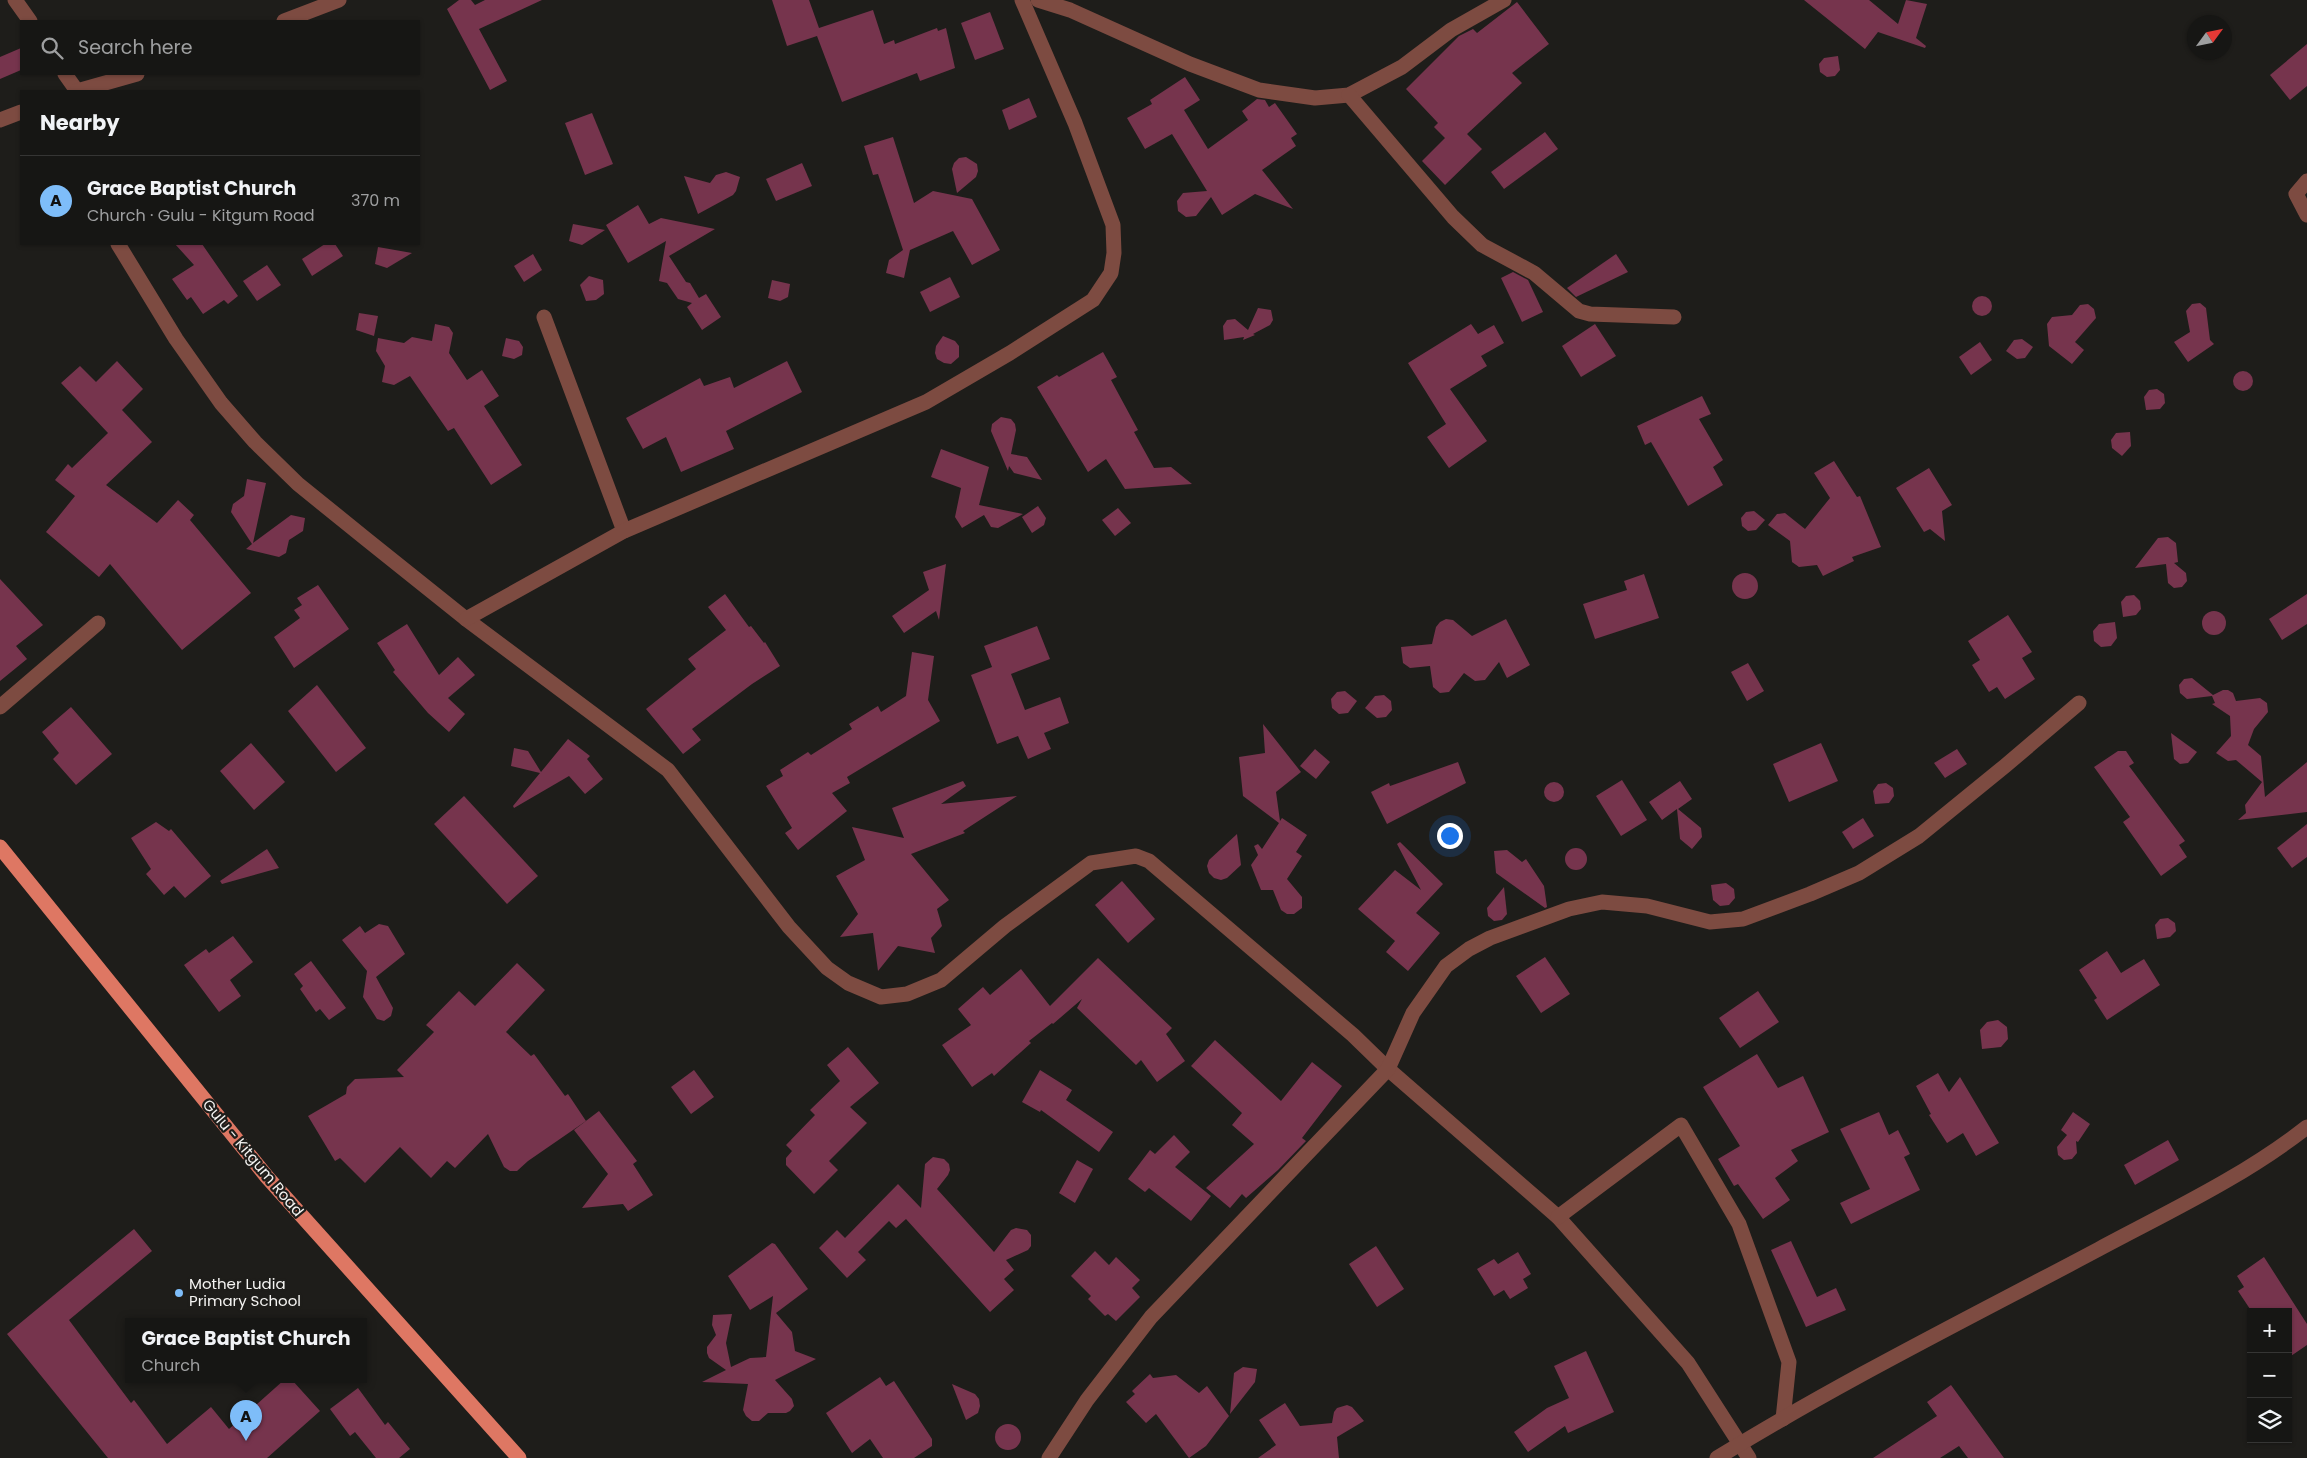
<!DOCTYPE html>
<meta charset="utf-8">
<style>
body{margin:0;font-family:Poppins,sans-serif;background:#232322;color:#f1f3f6}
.controls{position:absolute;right:15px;bottom:15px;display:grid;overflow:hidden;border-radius:0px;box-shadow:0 1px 4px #0004}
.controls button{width:45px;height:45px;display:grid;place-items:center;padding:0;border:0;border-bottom:1px solid #353534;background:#161614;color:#f1f3f6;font:25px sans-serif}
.compass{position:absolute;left:2187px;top:15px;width:45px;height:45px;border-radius:50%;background:#161614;box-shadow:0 1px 4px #0004;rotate:57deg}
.you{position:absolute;left:1449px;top:835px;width:18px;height:18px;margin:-12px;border:4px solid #fff;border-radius:50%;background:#1a73e8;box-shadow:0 0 0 8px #1a73e833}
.badge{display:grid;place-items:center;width:32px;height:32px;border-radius:50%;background:#7ebdf9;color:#111;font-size:16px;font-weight:700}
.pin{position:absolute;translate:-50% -41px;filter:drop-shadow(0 1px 2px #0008)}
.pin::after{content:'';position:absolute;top:26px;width:18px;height:15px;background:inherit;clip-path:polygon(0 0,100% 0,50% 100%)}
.popup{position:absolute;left:125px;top:1318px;width:242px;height:65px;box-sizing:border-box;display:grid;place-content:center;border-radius:0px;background:#161614;filter:drop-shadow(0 1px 4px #0005);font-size:16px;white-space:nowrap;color:#9e9fa0}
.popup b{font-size:19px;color:#f1f3f6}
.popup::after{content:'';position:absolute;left:50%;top:100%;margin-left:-10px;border:10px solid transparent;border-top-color:#161614}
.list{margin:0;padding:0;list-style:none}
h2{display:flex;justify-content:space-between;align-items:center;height:65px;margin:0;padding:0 20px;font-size:21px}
h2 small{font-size:16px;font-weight:400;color:#9e9fa0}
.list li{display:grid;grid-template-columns:32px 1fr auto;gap:15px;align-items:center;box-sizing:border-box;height:90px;padding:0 20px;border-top:1px solid #353534}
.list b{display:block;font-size:19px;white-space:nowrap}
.list p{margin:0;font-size:16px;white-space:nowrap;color:#9e9fa0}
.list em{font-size:16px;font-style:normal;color:#9e9fa0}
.icon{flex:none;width:28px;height:28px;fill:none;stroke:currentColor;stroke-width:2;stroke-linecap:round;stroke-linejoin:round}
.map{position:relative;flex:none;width:2307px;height:1458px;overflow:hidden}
.search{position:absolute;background:#161614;box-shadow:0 1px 4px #0004;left:20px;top:20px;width:400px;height:55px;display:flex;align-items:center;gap:12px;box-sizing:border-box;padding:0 18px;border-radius:0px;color:#9e9fa0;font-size:19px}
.panel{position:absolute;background:#161614;box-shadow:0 1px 4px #0004;left:20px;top:90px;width:400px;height:155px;border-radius:0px}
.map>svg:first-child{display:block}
.building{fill:#76344d}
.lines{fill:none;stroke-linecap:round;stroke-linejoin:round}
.minor{stroke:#7d4b41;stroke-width:15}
.major{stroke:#de7763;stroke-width:15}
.poi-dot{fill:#7ebdf9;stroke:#1e1d1a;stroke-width:2}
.labels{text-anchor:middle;stroke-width:4.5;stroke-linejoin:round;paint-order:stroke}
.street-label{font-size:15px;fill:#f5f4f2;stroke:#1e1d1a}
.poi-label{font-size:15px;fill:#f5f4f2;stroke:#1e1d1a;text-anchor:start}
</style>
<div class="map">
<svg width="2307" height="1458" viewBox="0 0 2307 1458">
<rect width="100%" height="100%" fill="#1e1d1a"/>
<g class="building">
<polygon points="459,0 471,0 475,5 485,0 542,0 479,29 507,81 490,90 447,9"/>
<polygon points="772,0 809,0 819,28 873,10 884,44 894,40 895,44 937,28 938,31 946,28 955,68 920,81 917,73 842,102 817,36 787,46"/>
<polygon points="1804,0 1869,0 1898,24 1906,0 1927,4 1916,38 1926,46 1925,48 1878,32 1865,49"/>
<polygon points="1517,2 1549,44 1512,73 1522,83 1467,134 1482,149 1445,185 1422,161 1445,138 1434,127 1438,123 1406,89 1459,36 1473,29 1477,33"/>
<polygon points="990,12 1004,49 975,60 961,23"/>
<polygon points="2307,44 2307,86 2290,100 2270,75"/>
<polygon points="21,48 21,70 0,79 0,57"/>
<polygon points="1838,56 1840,70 1835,76 1827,77 1820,72 1819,64 1824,58"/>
<polygon points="1185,77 1200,100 1184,110 1208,149 1248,120 1242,111 1257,99 1265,100 1269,107 1275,103 1297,134 1291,138 1296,146 1262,170 1293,209 1255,194 1222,215 1211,197 1196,216 1186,217 1178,211 1177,201 1183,193 1207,191 1172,134 1145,149 1127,118 1152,104 1150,100"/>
<polygon points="1029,98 1037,117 1009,130 1002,110"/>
<polygon points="592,113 613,164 585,175 565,123"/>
<polygon points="1545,132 1558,149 1504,189 1491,172"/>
<polygon points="893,137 914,203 933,191 972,199 1000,250 972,265 953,231 910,250 904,278 886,273 889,260 903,250 878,174 873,175 864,146"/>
<polygon points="966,157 977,164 978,171 976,177 957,193 952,169 954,163 959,158"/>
<polygon points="802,163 812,186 776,201 766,179"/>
<polygon points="726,172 740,177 736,191 733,195 698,214 684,176 710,183 716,175"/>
<polygon points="638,205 649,224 661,218 715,229 669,256 686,282 690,283 699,298 706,294 721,317 702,330 687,307 692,303 678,299 667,283 659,281 666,241 628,263 606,225"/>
<polygon points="573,224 605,230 582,245 569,241"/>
<polygon points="175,244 202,244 238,296 228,304 224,300 203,314 191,297 187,300 172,279 194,265"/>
<polygon points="325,244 335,244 343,256 312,276 302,259"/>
<polygon points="378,247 412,253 387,268 375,264"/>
<polygon points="533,254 542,270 524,282 514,266"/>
<polygon points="1616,254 1628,272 1576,297 1567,288"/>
<polygon points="267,265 281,285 257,301 243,281"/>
<polygon points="1513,272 1528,280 1543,312 1522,322 1501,278"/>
<polygon points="589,276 603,280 604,294 596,300 586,301 580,285"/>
<polygon points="950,277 960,297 930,312 920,292"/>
<polygon points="772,280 790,284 788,297 780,301 768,298"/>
<circle cx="1982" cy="306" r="10"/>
<polygon points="2200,303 2206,308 2210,340 2214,344 2188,362 2174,342 2190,332 2186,311 2192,304"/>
<polygon points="2088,304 2094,309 2096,318 2075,342 2084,350 2072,364 2049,346 2047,324 2052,317 2072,315 2080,305"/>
<polygon points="1258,308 1271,310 1273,320 1270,325 1253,334 1255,335 1243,340 1244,337 1224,340 1223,326 1227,320 1235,319 1248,330"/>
<polygon points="359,313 378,316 374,336 356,330"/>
<polygon points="435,324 449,327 453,333 449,353 467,380 482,370 499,396 484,406 522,465 491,485 454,428 448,431 410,376 394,385 382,382 385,366 376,351 378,338 404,343 412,337 432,341"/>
<polygon points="1471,324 1478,334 1494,325 1504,343 1481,356 1487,366 1450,389 1487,441 1449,468 1427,437 1446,424 1408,363"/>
<polygon points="1595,324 1616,356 1581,377 1562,346"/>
<polygon points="943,336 955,341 959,346 959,357 951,364 944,363 937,359 935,353 936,346"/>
<polygon points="506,338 519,341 523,347 522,355 514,359 502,356"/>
<polygon points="2022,339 2033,347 2025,358 2017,359 2006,351 2014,340"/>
<polygon points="1980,342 1992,360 1971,375 1959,357"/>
<polygon points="1103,352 1117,377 1111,380 1138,430 1134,432 1154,468 1171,467 1192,484 1125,489 1106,459 1088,472 1037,387 1057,375 1059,377"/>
<polygon points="117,361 143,389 122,410 152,442 106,485 157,523 178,500 194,515 190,520 251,593 182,650 110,564 99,577 46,532 75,496 55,480 68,464 72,468 108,433 61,383 80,366 96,382"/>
<polygon points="787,361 802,392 726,431 734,449 681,472 666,437 643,449 626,418 700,378 704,386 730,377 734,388"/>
<circle cx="2243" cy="381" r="10"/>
<polygon points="2157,389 2164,394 2165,403 2160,409 2146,410 2144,397 2149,390"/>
<polygon points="1702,396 1711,414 1699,419 1723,460 1713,467 1723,485 1688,506 1651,442 1645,445 1637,426"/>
<polygon points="1001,417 1011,419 1015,424 1016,430 1011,454 1027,457 1042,480 1014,473 1009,466 1008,471 991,431 992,424"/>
<polygon points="2130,432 2131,446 2122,456 2112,448 2111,440 2116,433"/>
<polygon points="941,449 989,467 979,505 1023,514 998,528 991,527 984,515 962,528 955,517 961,488 931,477"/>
<polygon points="1834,461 1857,497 1860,496 1881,547 1852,557 1854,561 1823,576 1817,565 1799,567 1792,562 1790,541 1768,525 1777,514 1785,513 1805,529 1830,498 1814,473"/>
<polygon points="1929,468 1952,505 1942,511 1945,541 1930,529 1924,532 1896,488"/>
<polygon points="247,479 266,483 253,543 291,515 305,518 303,531 289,540 286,553 279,557 246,549 252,544 231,512 233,504 244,496"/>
<polygon points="1038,506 1046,518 1044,525 1032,533 1022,517"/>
<polygon points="1118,508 1131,523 1115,536 1102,520"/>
<polygon points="1754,511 1765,520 1756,530 1748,531 1742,526 1741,518 1746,512"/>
<polygon points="2168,537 2176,543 2178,562 2174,563 2186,573 2187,581 2182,587 2174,588 2168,583 2166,564 2135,568 2158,538"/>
<polygon points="946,564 939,620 936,611 904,633 892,616 929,590 923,572"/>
<circle cx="1745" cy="586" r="13"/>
<polygon points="1644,574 1659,618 1595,639 1583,604 1627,590 1624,581"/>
<polygon points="0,579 43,625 16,646 27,659 0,681"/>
<polygon points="318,585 349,629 294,668 274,637 300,618 294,610 302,605 297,598"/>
<polygon points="725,594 749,627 751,626 764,643 765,642 780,666 752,684 692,729 701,740 683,754 646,709 696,669 688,659 726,630 708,607"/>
<polygon points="2307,594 2307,624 2282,640 2269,619"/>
<polygon points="2134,595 2140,601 2141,609 2136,615 2123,617 2121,602 2126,596"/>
<circle cx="2214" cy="623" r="12"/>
<polygon points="2008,615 2032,652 2022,658 2035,679 2005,699 1997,687 1989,692 1972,665 1980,660 1968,641"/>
<polygon points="1446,619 1453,620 1472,636 1506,619 1530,665 1507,678 1499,662 1485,680 1475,681 1464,673 1449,692 1440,693 1433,687 1430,666 1410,668 1403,663 1401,647 1432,644 1436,627 1440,622"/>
<polygon points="2115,622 2117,638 2111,646 2101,647 2094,641 2093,631 2099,624"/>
<polygon points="407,624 439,675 458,657 475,675 448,698 465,714 449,732 428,713 393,672 395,670 377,643"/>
<polygon points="1037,626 1050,659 1011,674 1025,710 1060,697 1069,723 1044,733 1051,749 1028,759 1018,736 997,744 971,675 992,667 984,646"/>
<polygon points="912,652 934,656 928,700 940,721 847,777 850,783 832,793 847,811 798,850 785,833 792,828 766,786 783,776 780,770 808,752 811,755 852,729 849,724 878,706 881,712 906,696"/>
<polygon points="1748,663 1764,691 1747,701 1731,672"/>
<polygon points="2192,678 2213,695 2223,690 2228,690 2233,693 2236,701 2260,698 2267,703 2268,712 2254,729 2248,745 2261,756 2265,797 2307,762 2307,812 2238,820 2246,813 2245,805 2262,782 2236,760 2228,761 2216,753 2231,736 2230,716 2212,704 2215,703 2212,696 2187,699 2180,693 2179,685 2184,679"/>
<polygon points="317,685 366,748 336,772 288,711"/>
<polygon points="1345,691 1357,701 1348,713 1339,714 1332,708 1331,699 1337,692"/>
<polygon points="1384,695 1391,701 1392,710 1386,717 1377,718 1365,708 1375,696"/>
<polygon points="71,707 112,754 76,785 53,759 59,753 42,732"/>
<polygon points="1263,724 1301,772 1276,792 1280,821 1282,818 1307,835 1296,852 1302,856 1287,879 1302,897 1302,908 1294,914 1287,914 1281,910 1273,890 1261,890 1251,865 1258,855 1254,846 1258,844 1262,849 1279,823 1243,796 1239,757 1265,753"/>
<polygon points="2171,733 2197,752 2188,763 2180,764 2174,759"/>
<polygon points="568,739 590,756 587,759 603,779 585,794 569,776 514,808 513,806 540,773 511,766 514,748 528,751 541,772"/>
<polygon points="251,743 285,782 254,810 220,771"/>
<polygon points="1821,743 1838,781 1789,802 1773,764"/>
<polygon points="1315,749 1330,762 1316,779 1300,766"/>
<polygon points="1957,749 1967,764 1945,778 1934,763"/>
<polygon points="2118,751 2126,751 2134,763 2129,766 2185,841 2179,845 2187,857 2161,876 2123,822 2130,817 2094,767"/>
<polygon points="1458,762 1466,783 1387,824 1371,792 1389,783 1390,786"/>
<polygon points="1622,780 1647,820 1621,836 1596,796"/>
<polygon points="963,781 966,786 941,804 1017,796 963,831 965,833 911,854 949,900 937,909 942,926 931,938 935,953 898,946 878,971 873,933 840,937 858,914 836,876 865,860 852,827 904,838 892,808"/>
<polygon points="1680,781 1692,799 1678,809 1701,828 1702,837 1692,849 1680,839 1677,809 1662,820 1649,802"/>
<circle cx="1554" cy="792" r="10"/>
<polygon points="1886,783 1893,788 1894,796 1889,803 1875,804 1873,791 1878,784"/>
<polygon points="464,796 538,876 507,904 434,824"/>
<polygon points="1863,818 1874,836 1853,849 1842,832"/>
<polygon points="156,822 169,831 171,829 211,876 185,898 174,886 164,895 146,874 151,869 131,838"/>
<polygon points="2307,824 2307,857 2292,868 2277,848"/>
<polygon points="1237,834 1241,865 1227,878 1221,880 1214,878 1209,873 1207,866 1209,860"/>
<polygon points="1400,842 1443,884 1416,913 1440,933 1408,971 1386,952 1395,941 1358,909 1395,870 1421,890 1397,844"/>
<circle cx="1576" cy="859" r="11"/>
<polygon points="267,849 279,868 222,884 220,881"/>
<polygon points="1507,850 1522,862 1526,859 1544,886 1547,907 1545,908 1496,873 1494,851"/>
<polygon points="1122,881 1155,919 1128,943 1095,905"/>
<polygon points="1726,883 1734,889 1735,898 1729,905 1720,906 1713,900 1711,885"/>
<polygon points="1504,887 1507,914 1502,920 1494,921 1488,916 1487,908"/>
<polygon points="2168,918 2175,923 2176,931 2170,937 2157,939 2155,925 2160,919"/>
<polygon points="379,924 388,926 405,954 376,977 393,1008 391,1016 384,1021 377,1019 363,997 367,971 342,940 360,926 365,933"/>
<polygon points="233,936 253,962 230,980 241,996 219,1012 184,965 206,949 209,953"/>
<polygon points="2107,951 2121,973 2144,959 2160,985 2107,1020 2094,1000 2097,998 2079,970"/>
<polygon points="1545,957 1570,994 1541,1013 1516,976"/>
<polygon points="1098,958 1172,1028 1166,1034 1185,1061 1157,1082 1141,1060 1136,1065 1077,1008 1082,999 1053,1024 1052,1023 1029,1041 1031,1043 994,1076 992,1073 972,1087 942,1045 971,1025 958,1009 983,987 990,995 1021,969 1050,1006"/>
<polygon points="311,961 346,1008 329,1020 320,1009 316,1012 300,989 303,986 294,974"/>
<polygon points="517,963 545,990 506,1032 531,1056 534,1054 565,1096 568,1094 586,1121 528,1161 517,1171 510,1171 504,1167 488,1134 455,1168 447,1161 431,1178 400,1147 365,1183 340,1158 335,1161 308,1116 346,1094 347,1087 355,1079 404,1077 397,1070 434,1032 426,1025 459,991 475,1006"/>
<polygon points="1758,991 1779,1022 1740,1048 1719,1018"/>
<polygon points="1998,1020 2007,1027 2008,1039 2001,1047 1982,1049 1980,1030 1987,1022"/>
<polygon points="1215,1040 1281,1101 1312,1062 1342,1086 1302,1138 1306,1141 1278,1170 1246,1198 1242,1194 1230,1208 1206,1188 1254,1144 1232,1125 1242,1113 1191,1066"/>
<polygon points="848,1047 879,1083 850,1107 867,1123 829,1161 838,1170 814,1194 786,1165 786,1158 792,1151 786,1145 815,1115 810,1110 840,1081 827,1065"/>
<polygon points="1757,1054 1778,1088 1803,1076 1829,1132 1791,1150 1798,1161 1775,1178 1790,1200 1763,1219 1738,1184 1734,1186 1718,1159 1740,1146 1703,1087"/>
<polygon points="694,1070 714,1097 691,1114 671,1087"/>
<polygon points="1040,1070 1072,1090 1066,1100 1113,1132 1099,1152 1041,1110 1040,1112 1022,1102"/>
<polygon points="1938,1073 1949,1092 1960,1077 1999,1143 1976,1156 1963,1133 1947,1143 1929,1115 1931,1114 1916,1086"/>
<polygon points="599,1111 637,1161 633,1164 653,1195 628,1211 623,1204 582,1208 608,1174 574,1130"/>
<polygon points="1879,1112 1889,1135 1898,1130 1910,1154 1904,1157 1920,1190 1851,1224 1840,1203 1870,1189 1840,1129"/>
<polygon points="2073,1112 2090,1124 2078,1142 2076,1141 2077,1153 2072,1159 2064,1160 2058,1155 2057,1147 2067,1135 2061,1130"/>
<polygon points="1174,1135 1190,1152 1175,1167 1211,1196 1191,1221 1149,1188 1145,1192 1128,1179 1150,1150 1155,1154"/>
<polygon points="2168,1140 2179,1160 2135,1185 2124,1165"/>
<polygon points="933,1157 944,1159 949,1164 950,1170 948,1175 937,1189 994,1252 1011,1230 1016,1228 1027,1230 1031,1235 1031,1246 1028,1250 1006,1260 1014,1270 1004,1279 1014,1290 990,1312 906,1219 896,1228 889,1221 858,1252 866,1260 847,1278 819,1248 837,1230 845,1238 898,1184 921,1208 925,1164"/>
<polygon points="1077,1160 1093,1169 1075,1203 1059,1193"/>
<polygon points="134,1229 152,1251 69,1320 131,1403 134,1400 167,1444 211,1407 229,1429 284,1380 292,1380 320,1411 267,1458 108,1458 7,1334"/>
<polygon points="1791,1241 1817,1297 1836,1288 1846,1310 1806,1327 1771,1250"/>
<polygon points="772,1243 775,1244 808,1289 776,1313 792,1332 795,1351 816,1359 775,1380 792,1399 794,1406 790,1411 786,1413 768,1413 759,1421 752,1421 746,1416 743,1410 748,1384 702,1382 726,1370 709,1358 707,1353 707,1347 716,1335 712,1325 713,1315 732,1314 726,1343 731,1367 750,1358 766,1357 773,1296 750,1310 728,1276"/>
<polygon points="1376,1246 1404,1289 1377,1307 1349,1264"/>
<polygon points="1095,1251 1109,1265 1116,1257 1140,1280 1132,1288 1140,1297 1116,1321 1108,1314 1105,1316 1088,1299 1091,1296 1071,1276"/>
<polygon points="1518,1252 1531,1274 1523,1279 1528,1288 1510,1299 1504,1290 1494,1296 1477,1269 1494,1259 1498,1264"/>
<polygon points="2264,1257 2307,1324 2307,1345 2288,1358 2288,1312 2252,1312 2238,1291 2244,1287 2237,1276"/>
<polygon points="1586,1351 1614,1412 1568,1433 1565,1426 1528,1452 1514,1432 1547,1408 1569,1398 1554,1366"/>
<polygon points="1243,1367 1257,1369 1255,1382 1230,1414 1234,1373"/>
<polygon points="1150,1374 1153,1378 1176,1375 1199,1393 1207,1386 1229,1416 1206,1446 1189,1458 1156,1414 1146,1423 1126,1402 1135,1394 1132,1391"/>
<polygon points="880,1377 886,1386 894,1381 932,1439 932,1446 914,1458 883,1458 870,1439 852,1453 826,1413"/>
<polygon points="952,1384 975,1394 979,1399 980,1406 978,1413 966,1420"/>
<polygon points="1951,1385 2004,1458 1968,1458 1959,1446 1940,1458 1873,1458 1937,1416 1927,1402"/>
<polygon points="358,1388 385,1425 388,1422 410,1449 399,1458 376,1458 355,1432 350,1436 330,1409"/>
<polygon points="1285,1403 1300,1426 1332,1423 1334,1412 1337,1408 1347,1405 1352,1407 1364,1421 1337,1437 1339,1458 1258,1458 1276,1445 1259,1420"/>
<circle cx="1008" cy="1437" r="13"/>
</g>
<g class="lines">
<g class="minor">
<polyline points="15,0 30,21"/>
<polyline points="1038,0 1070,10 1190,64 1259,90 1315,98 1349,95 1402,67 1451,30 1504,0"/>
<polyline points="284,21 339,0"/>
<polyline points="65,74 77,91"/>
<polyline points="77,91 137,74"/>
<polyline points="1349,95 1453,217 1482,245 1534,273 1579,311 1590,314 1674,317"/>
<polyline points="0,120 21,112"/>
<polyline points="2307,181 2296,194 2307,215"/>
<polyline points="118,244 176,339 221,403 255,442 298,484 366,539 466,619 668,770 789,927 827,968 848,983 881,997 907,994 941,980 1005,926 1091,863 1136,856 1149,861 1353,1035 1388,1069 1558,1217 1688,1363 1749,1458"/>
<polyline points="544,317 624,531"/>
<polyline points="466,619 624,531 926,402 1010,353 1093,300 1111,273 1114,253 1113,225 1075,123 1022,0"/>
<polyline points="0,707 98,623"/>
<polyline points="1558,1217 1681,1125 1739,1224 1789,1362 1783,1419"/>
<polyline points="1049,1458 1087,1400 1151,1317 1388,1069 1413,1013 1446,966 1469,949 1490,938 1569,909 1602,902 1647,906 1710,922 1743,919 1810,894 1859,873 1919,836 2005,766 2079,703"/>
<path d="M1717 1458C1840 1382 1971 1317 2099 1249 2170 1211 2243 1177 2307 1127"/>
</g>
<polyline class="major" points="0,847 267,1177 519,1458"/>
</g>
<circle class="poi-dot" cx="179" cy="1293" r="5"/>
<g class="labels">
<g class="street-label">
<text transform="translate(253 1158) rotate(50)" y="5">Gulu - Kitgum Road</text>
</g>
<g class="poi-label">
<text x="189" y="1289">Mother Ludia<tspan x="189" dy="17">Primary School</tspan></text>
</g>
</g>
</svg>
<div class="controls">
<button>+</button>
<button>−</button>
<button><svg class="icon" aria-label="layers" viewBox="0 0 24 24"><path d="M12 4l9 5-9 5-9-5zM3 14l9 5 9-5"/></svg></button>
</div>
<svg class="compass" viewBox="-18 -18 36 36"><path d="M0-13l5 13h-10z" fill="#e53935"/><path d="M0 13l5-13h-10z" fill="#9e9fa0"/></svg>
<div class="you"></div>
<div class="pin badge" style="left:246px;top:1441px">A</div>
<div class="popup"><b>Grace Baptist Church</b>Church</div>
<div class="search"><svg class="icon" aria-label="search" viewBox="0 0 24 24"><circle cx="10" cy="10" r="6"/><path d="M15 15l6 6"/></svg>Search here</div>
<section class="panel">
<h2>Nearby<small></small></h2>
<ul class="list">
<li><span class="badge">A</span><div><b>Grace Baptist Church</b><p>Church · Gulu - Kitgum Road</p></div><em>370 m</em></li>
</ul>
</section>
</div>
